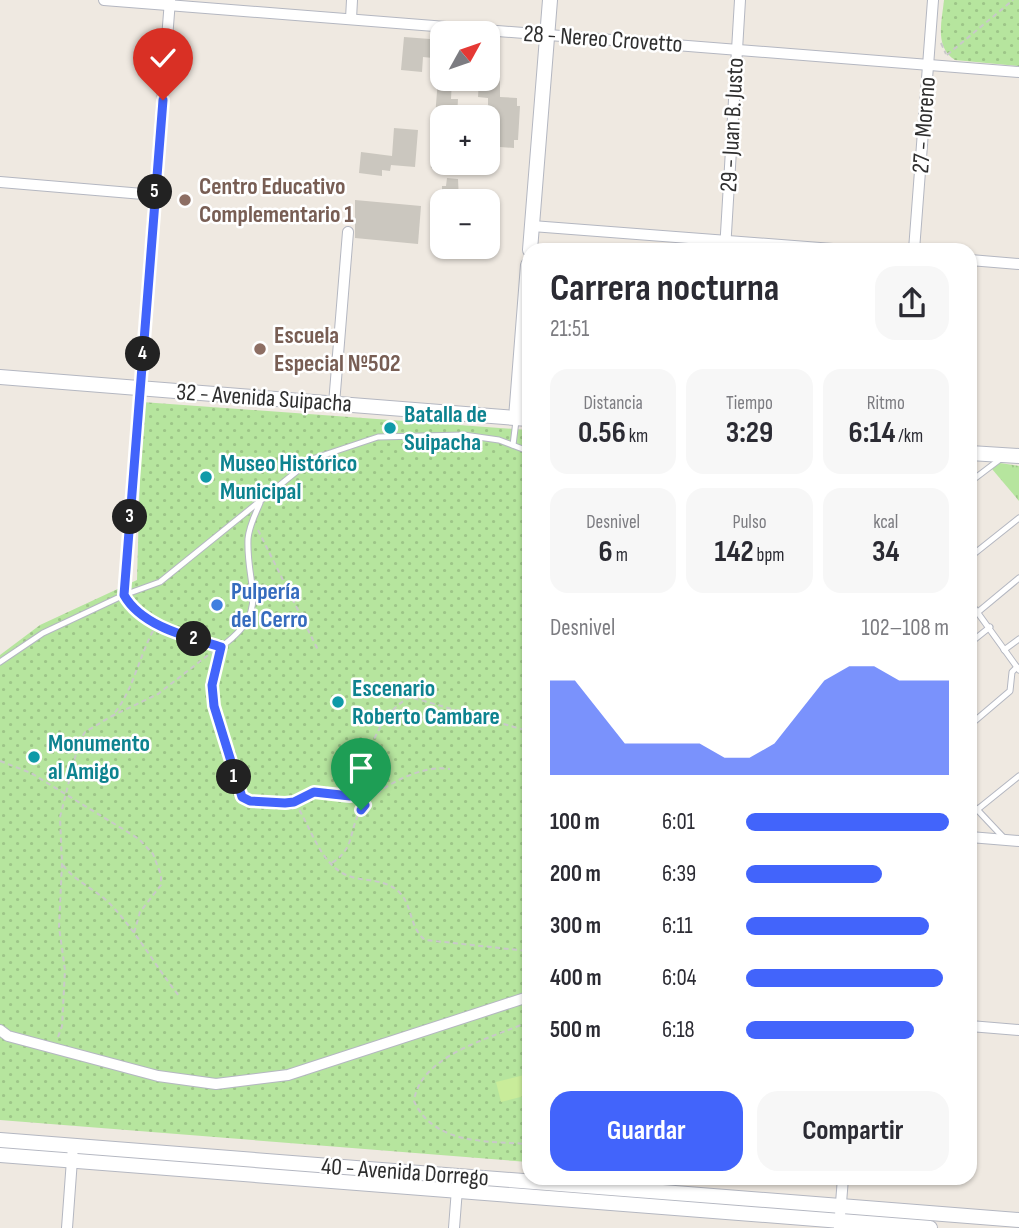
<!DOCTYPE html>
<html lang="es">
<meta charset="utf-8">
<style>
body{margin:0;font-family:"Sofia Sans Condensed",sans-serif;background:#f7f7f7;color:#2b2b33;height:100vh;display:flex;flex-direction:column;font-size:26px;white-space:nowrap}
*{box-sizing:border-box;margin:0}
p{font-size:23px;color:#7c7c81}
.icon{flex:none;width:38px;height:38px;fill:none;stroke:currentColor;stroke-width:2;stroke-linecap:round;stroke-linejoin:round}
.map{position:relative;flex:1;overflow:hidden}
.panel{position:absolute;left:522px;top:243px;width:455px;height:942px;display:flex;flex-direction:column;background:#fff;border-radius:21px;box-shadow:0 2px 5px #0004}
.panel>*{flex:none}
.needle{width:46px;rotate:50deg}
.fabs{position:absolute;left:430px;top:21px;display:grid;gap:14px}
.fabs a{display:grid;place-items:center;width:70px;height:70px;border-radius:14px;background:#fff;box-shadow:0 2px 5px #0004;font-size:35px}
.pin{position:absolute;display:grid;place-items:center;width:60px;height:60px;color:#fff;margin:-72px -30px;border-radius:50% 50% 50% 0;rotate:-45deg;box-shadow:0 0 7px #0007}
.pin .icon{rotate:45deg}
.km{position:absolute;width:35px;height:35px;margin:-18px;border-radius:50%;background:#222;color:#fff;font-size:19px;line-height:35px;text-align:center}
.round{display:grid;place-items:center;flex:none;width:74px;height:74px;border-radius:21px;background:#f7f7f7}
.head{display:flex;align-items:center;justify-content:space-between;height:119px;padding:0 28px}
h1{font-size:38px;font-weight:700;line-height:52px}
.metrics{display:grid;grid-template-columns:repeat(3,1fr);gap:10px;height:119px;padding:7px 28px}
.metrics div{display:grid;align-content:center;border-radius:18px;background:#f7f7f7;text-align:center}
.metrics b{font-size:30px;font-weight:700}
.metrics small{font-size:19px;font-weight:400}
.metrics p{font-size:19px}
.chart{height:196px;padding:14px 28px}
.chart p{display:flex;justify-content:space-between}
.chart svg{width:100%;height:126px;margin-top:7px;fill:#4264fb;opacity:.7}
.action{display:flex;gap:14px;margin-top:auto;padding:14px 28px}
.action a{flex:1;height:80px;border-radius:21px;background:#4264fb;color:#fff;font-size:28px;font-weight:700;line-height:80px;text-align:center}
.action a+a{background:#f7f7f7;color:#2b2b33}
ul{padding:0 28px;list-style:none;font-size:23px}
li{display:grid;grid-template-columns:112px 84px 1fr;align-items:center;height:52px}
li i{height:18px;border-radius:9px;background:#4264fb}
.map>svg:first-child{display:block}
.grass{fill:url(#grass-tufts)}
.park{fill:url(#park-dots)}
.pitch{fill:#c9ec9a}
.building{fill:#cbc7bf}
.lines{fill:none;stroke-linecap:round;stroke-linejoin:round}
.lane-casing{stroke:#b4b7c1;stroke-width:7}
.street-casing{stroke:#b4b7c1;stroke-width:12}
.secondary-casing{stroke:#b4b7c1;stroke-width:16}
.path{stroke:#c9c9c9;stroke-width:2;stroke-dasharray:5 3.5;stroke-linecap:butt}
.lane{stroke:#fff;stroke-width:5}
.street{stroke:#fff;stroke-width:10}
.secondary{stroke:#fff;stroke-width:14}
.route-casing{stroke:#fff;stroke-width:14}
.route{stroke:#4264fb;stroke-width:9}
.education-dot{fill:#8d6e63;stroke:#fff;stroke-width:2.5}
.culture-dot{fill:#0f9aa8;stroke:#fff;stroke-width:2.5}
.shop-dot{fill:#3f7fe0;stroke:#fff;stroke-width:2.5}
.labels{text-anchor:middle;dominant-baseline:central;stroke-width:5;stroke-linejoin:round;paint-order:stroke}
.street-label{font-size:24px;fill:#2e2e2e;stroke:#fff}
.education-label{font-size:24px;font-weight:bold;fill:#785e54;stroke:#fff;text-anchor:start}
.culture-label{font-size:24px;font-weight:bold;fill:#0d838f;stroke:#fff;text-anchor:start}
.shop-label{font-size:24px;font-weight:bold;fill:#366cbe;stroke:#fff;text-anchor:start}
</style>
<div class="map">
<svg width="1019" height="1228" viewBox="0 0 1019 1228">
<defs>
<pattern id="grass-tufts" width="24" height="20" patternUnits="userSpaceOnUse" patternTransform="scale(1.75)"><rect width="24" height="20" fill="#b6e59e"/><path d="M3 7l-1-3M5 7V3M7 7l1-3M15 17l-1-3M17 17v-4M19 17l1-3" fill="none" stroke="#9dc588"/></pattern>
<pattern id="park-dots" width="8" height="8" patternUnits="userSpaceOnUse" patternTransform="scale(1.75)"><rect width="8" height="8" fill="#b6e59e"/><path d="M2 2h.1M6 6h.1" fill="none" stroke="#9dc588" stroke-width="1.8" stroke-linecap="round"/></pattern>
</defs>
<rect width="100%" height="100%" fill="#efe9e1"/>
<polygon class="grass" points="1000,463 1019,466 1019,501 992,469"/>
<g class="park">
<path d="M944 0H1019V66L955 60C934 47 942 21 944 0Z"/>
<polygon points="142,402 528,430 528,1162 0,1120 0,655 40,625 137,580"/>
</g>
<polygon class="pitch" points="528,1074 528,1095 501,1102 496,1082"/>
<g class="building">
<polygon points="404,37 443,40 443,59 423,57 422,72 401,70"/>
<polygon points="488,43 500,44 500,97 517,98 517,106 520,106 518,140 514,140 514,148 500,147 498,132 488,131 488,98 478,97 479,79 488,79"/>
<polygon points="438,79 452,79 451,99 458,99 457,117 443,117 443,168 431,168"/>
<polygon points="394,128 418,130 415,167 391,165 390,171 382,170 382,176 359,173 361,152 392,156"/>
<polygon points="447,178 458,179 459,201 442,201 442,186 446,186"/>
<polygon points="355,200 421,206 418,244 355,238"/>
</g>
<g class="lines">
<defs>
<g id="lane">
<polyline points="513,445 516,421"/>
<polyline points="970,482 1003,457"/>
<polyline points="970,557 1019,518"/>
<path d="M124 595C142 626 189 637 221 647 272 610 246 589 248 539 249 526 255 515 260 503"/>
<polyline points="970,602 1019,670"/>
<polyline points="978,612 1019,578"/>
<polyline points="970,643 990,627"/>
<polyline points="1004,650 1019,639"/>
<polyline points="0,662 43,633 124,595 160,582 312,459 378,437 464,435 499,440 528,451"/>
<polyline points="970,725 1010,691 1012,672 1017,667"/>
<polyline points="970,802 1003,837"/>
<polyline points="978,809 1019,776"/>
</g>
<g id="street">
<polyline points="104,0 1019,72"/>
<polyline points="351,19 352,0"/>
<polyline points="0,182 155,195"/>
<polyline points="532,226 846,250"/>
<polyline points="725,250 740,0"/>
<polyline points="914,250 933,0"/>
<polyline points="970,260 1019,264"/>
<polyline points="334,404 348,232"/>
<polyline points="124,595 170,0"/>
<polyline points="970,837 1019,841"/>
<polyline points="970,1026 1019,1030"/>
<polyline points="0,1030 8,1036 158,1076 216,1084 288,1075 528,997"/>
<polyline points="67,1228 73,1146"/>
<polyline points="454,1228 458,1176"/>
<polyline points="839,1228 843,1178"/>
</g>
<g id="secondary">
<polyline points="530,250 550,0"/>
<polyline points="0,377 528,419"/>
<polyline points="516,418 528,265"/>
<polyline points="970,453 1019,456"/>
<polyline points="0,1140 1019,1220"/>
<polyline points="0,1155 930,1228"/>
</g>
</defs>
<use href="#lane" class="lane-casing"/>
<use href="#street" class="street-casing"/>
<use href="#secondary" class="secondary-casing"/>
<g class="path">
<polyline points="941,43 946,54"/>
<polyline points="947,55 1013,0"/>
<polyline points="258,530 318,650"/>
<path d="M153 631C138 659 133 692 112 716L158 694 212 652"/>
<path d="M220 654 213 685 214 706 242 797 249 801 285 803 294 802 314 792 350 796 355 792C367 759 376 715 410 697L528 731"/>
<polyline points="0,761 31,773 139,839 153,854 161,875 161,885 140,912 134,933"/>
<polyline points="356,793 365,805"/>
<path d="M295 803C310 825 319 861 344 874 362 883 385 877 400 893 413 907 409 927 425 940L528 951"/>
<path d="M332 863C356 847 348 832 360 812 375 787 422 764 450 769"/>
<path d="M63 865C76 883 98 890 113 907 138 934 156 967 179 996"/>
<path d="M528 1022C492 1038 420 1055 414 1101 434 1145 487 1141 528 1144"/>
<polyline points="58,1037 62,1026 65,970 59,927 62,864 60,817 79,742 85,732 112,716"/>
</g>
<use href="#lane" class="lane"/>
<use href="#street" class="street"/>
<use href="#secondary" class="secondary"/>
</g>
<g class="lines">
<defs>
<path id="route" d="M163 100 124 595C142 627 189 637 221 647L212 685 214 706 242 797 250 801 285 803 294 802 314 792 350 796 355 792 365 805 361 810"/>
</defs>
<use href="#route" class="route-casing"/>
<use href="#route" class="route"/>
</g>
<g class="education-dot">
<circle cx="185" cy="200" r="7"/>
<circle cx="260" cy="349" r="7"/>
</g>
<g class="culture-dot">
<circle cx="390" cy="428" r="7"/>
<circle cx="206" cy="477" r="7"/>
<circle cx="338" cy="702" r="7"/>
<circle cx="34" cy="757" r="7"/>
</g>
<circle class="shop-dot" cx="217" cy="605" r="7"/>
<g class="labels">
<g class="street-label">
<text transform="translate(603 39) rotate(4)">28 - Nereo Crovetto</text>
<text transform="translate(732 125) rotate(-87)">29 - Juan B. Justo</text>
<text transform="translate(924 125) rotate(-86)">27 - Moreno</text>
<text transform="translate(264 398) rotate(4)">32 - Avenida Suipacha</text>
<text transform="translate(405 1172) rotate(4)">40 - Avenida Dorrego</text>
</g>
<g class="education-label">
<text x="199" y="186">Centro Educativo<tspan x="199" dy="28">Complementario 1</tspan></text>
<text x="274" y="335">Escuela<tspan x="274" dy="28">Especial Nº502</tspan></text>
</g>
<g class="culture-label">
<text x="404" y="414">Batalla de<tspan x="404" dy="28">Suipacha</tspan></text>
<text x="220" y="463">Museo Histórico<tspan x="220" dy="28">Municipal</tspan></text>
<text x="352" y="688">Escenario<tspan x="352" dy="28">Roberto Cambare</tspan></text>
<text x="48" y="743">Monumento<tspan x="48" dy="28">al Amigo</tspan></text>
</g>
<g class="shop-label">
<text x="231" y="591">Pulpería<tspan x="231" dy="28">del Cerro</tspan></text>
</g>
</g>
</svg>
<div class="fabs">
<a><svg class="needle" viewBox="-14 -14 28 28"><path d="M0-13l5 13h-10z" fill="#e53935"/><path d="M0 13l5-13h-10z" fill="#7c7c81"/></svg></a>
<a>+</a>
<a>−</a>
</div>
<div class="pin" style="left:361px;top:810px;background:#1e9e55"><svg class="icon" aria-label="arrive" viewBox="0 0 24 24"><path d="M6 21V4h12l-3 4 3 4H6"/></svg></div>
<div class="pin" style="left:163px;top:100px;background:#d93025"><svg class="icon" aria-label="check" viewBox="0 0 24 24"><path d="M5 12l5 5 9-10"/></svg></div>
<b class="km" style="left:234px;top:777px">1</b>
<b class="km" style="left:194px;top:639px">2</b>
<b class="km" style="left:130px;top:517px">3</b>
<b class="km" style="left:143px;top:354px">4</b>
<b class="km" style="left:155px;top:192px">5</b>
<section class="panel">
<div class="head"><div><h1>Carrera nocturna</h1><p>21:51</p></div><a class="round"><svg class="icon" aria-label="share" viewBox="0 0 24 24"><path d="M12 15V3M7 8l5-5 5 5M5 13v7h14v-7"/></svg></a></div>
<div class="metrics">
<div><p>Distancia</p><b>0.56<small> km</small></b></div>
<div><p>Tiempo</p><b>3:29</b></div>
<div><p>Ritmo</p><b>6:14<small> /km</small></b></div>
</div>
<div class="metrics">
<div><p>Desnivel</p><b>6<small> m</small></b></div>
<div><p>Pulso</p><b>142<small> bpm</small></b></div>
<div><p>kcal</p><b>34</b></div>
</div>
<div class="chart"><p><span>Desnivel</span>102–108 m</p>
<svg viewBox="0 0 160 44" preserveAspectRatio="none"><path d="M0 44V11L10 11L20 22L30 33L40 33L50 33L60 33L70 38L80 38L90 33L100 22L110 11L120 6L130 6L140 11L150 11L160 11V44z"/></svg>
</div>
<ul>
<li><b>100 m</b>6:01<i style="width:100%"></i></li>
<li><b>200 m</b>6:39<i style="width:67%"></i></li>
<li><b>300 m</b>6:11<i style="width:90%"></i></li>
<li><b>400 m</b>6:04<i style="width:97%"></i></li>
<li><b>500 m</b>6:18<i style="width:83%"></i></li>
</ul>
<div class="action"><a>Guardar</a><a>Compartir</a></div>
</section>
</div>
